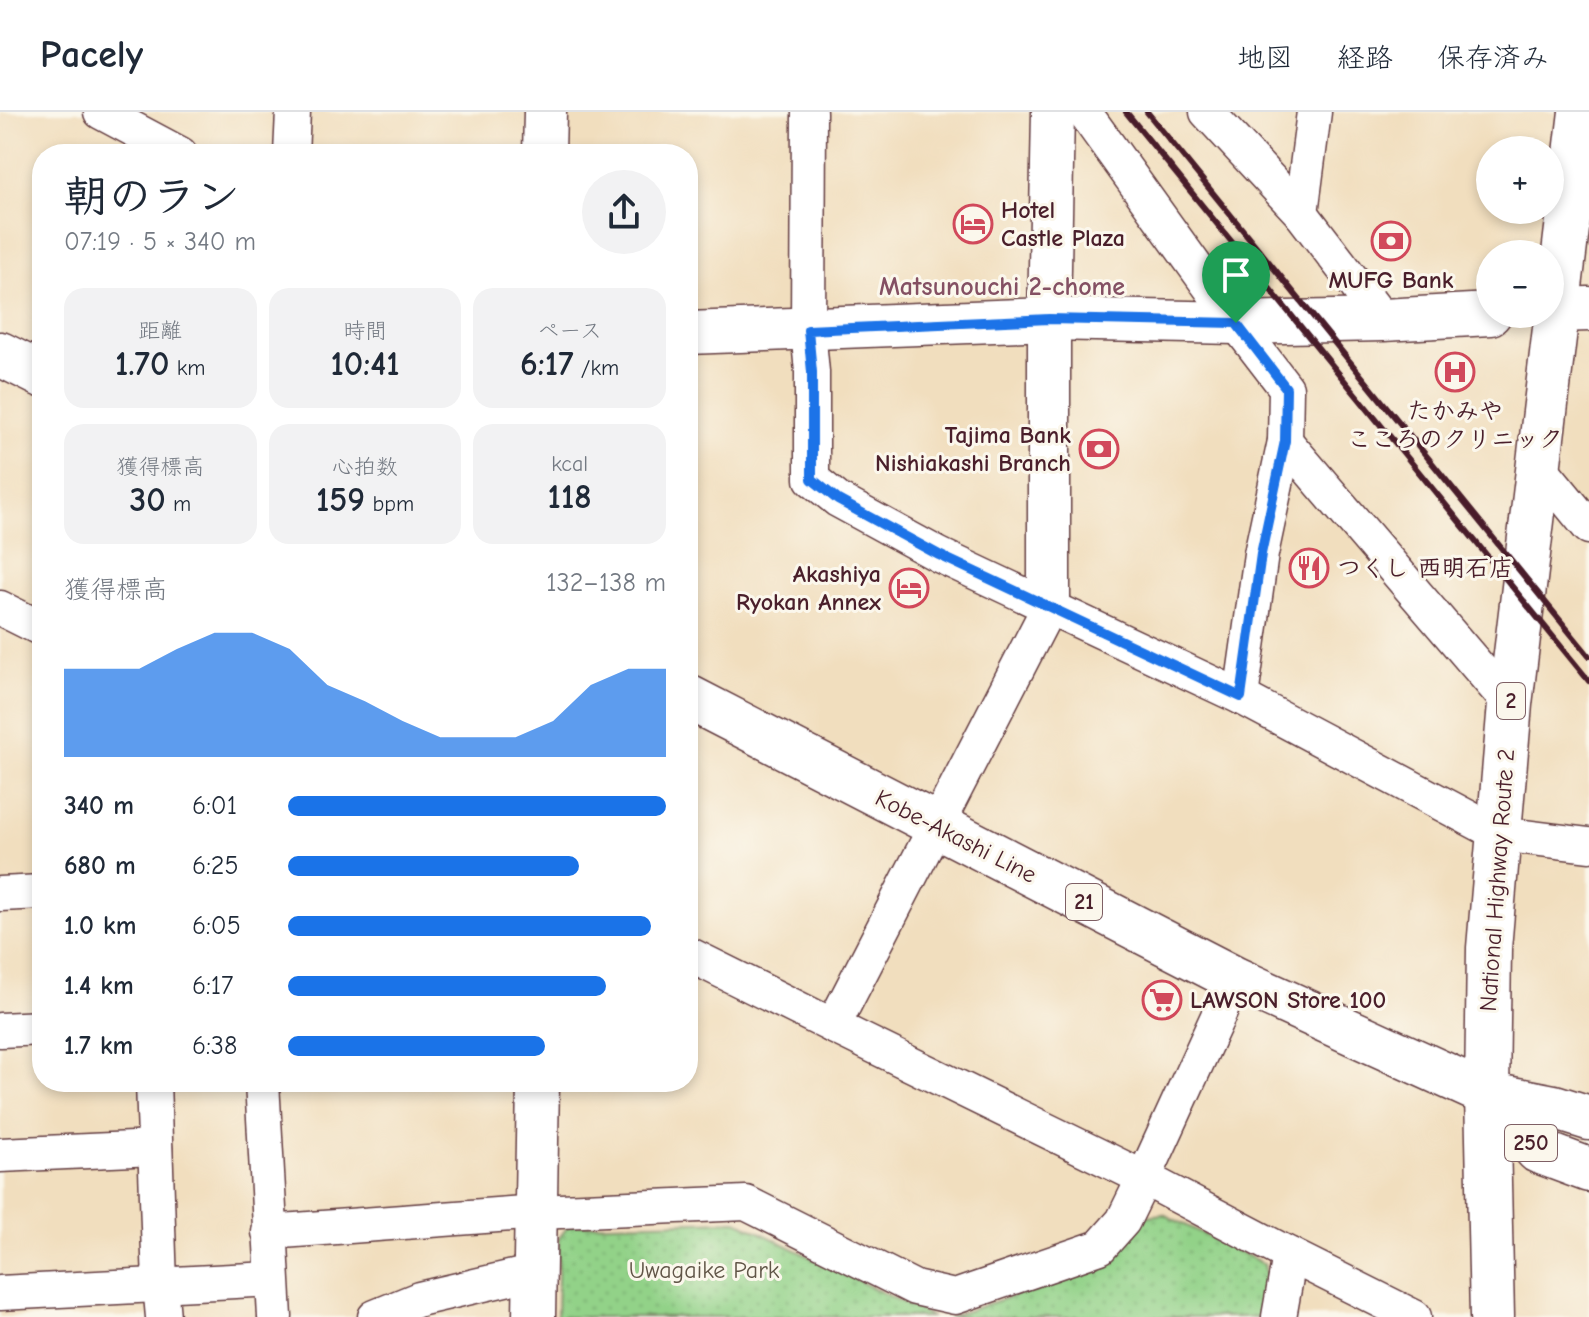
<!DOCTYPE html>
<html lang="ja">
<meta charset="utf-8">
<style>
body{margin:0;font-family:"Comic Neue","Klee One",sans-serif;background:#f2f2f3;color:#1f2937;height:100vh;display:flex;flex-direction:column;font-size:30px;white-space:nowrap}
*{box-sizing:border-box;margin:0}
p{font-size:26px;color:#747a83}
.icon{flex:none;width:44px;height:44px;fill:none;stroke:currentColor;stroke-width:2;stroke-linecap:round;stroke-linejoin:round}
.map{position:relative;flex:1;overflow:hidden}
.sheet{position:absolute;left:32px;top:32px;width:666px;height:948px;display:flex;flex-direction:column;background:#fff;border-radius:32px;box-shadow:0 4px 12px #0003}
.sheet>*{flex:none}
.buttons{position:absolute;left:1476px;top:24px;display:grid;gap:16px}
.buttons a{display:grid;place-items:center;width:88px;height:88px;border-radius:50%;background:#fff;box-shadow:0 4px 12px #0003;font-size:40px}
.pin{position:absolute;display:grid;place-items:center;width:68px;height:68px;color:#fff;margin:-82px -34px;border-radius:50% 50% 50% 0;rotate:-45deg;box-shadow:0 0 8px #0007}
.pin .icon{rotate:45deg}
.round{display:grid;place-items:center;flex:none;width:84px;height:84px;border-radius:42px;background:#f2f2f3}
.head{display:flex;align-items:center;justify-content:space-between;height:136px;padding:0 32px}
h1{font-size:44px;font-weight:700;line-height:60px}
.metrics{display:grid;grid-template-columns:repeat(3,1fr);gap:12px;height:136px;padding:8px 32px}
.metrics div{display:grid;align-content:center;border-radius:20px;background:#f2f2f3;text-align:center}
.metrics b{font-size:34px;font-weight:700}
.metrics small{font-size:22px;font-weight:400}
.metrics p{font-size:22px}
.chart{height:224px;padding:16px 32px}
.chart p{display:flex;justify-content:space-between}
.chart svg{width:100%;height:144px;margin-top:8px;fill:#1a73e8;opacity:.7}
ul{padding:0 32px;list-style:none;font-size:26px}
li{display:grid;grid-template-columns:128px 96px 1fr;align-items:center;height:60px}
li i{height:20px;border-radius:10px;background:#1a73e8}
header{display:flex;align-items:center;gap:48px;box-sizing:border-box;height:112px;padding:0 40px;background:#fff;border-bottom:2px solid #e0e1e3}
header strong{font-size:38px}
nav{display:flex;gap:44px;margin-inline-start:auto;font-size:28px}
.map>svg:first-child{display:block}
.park{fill:url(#park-dots);stroke:#6e785a;stroke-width:2}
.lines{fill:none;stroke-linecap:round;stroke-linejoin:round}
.minor-casing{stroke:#633c41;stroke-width:37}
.tertiary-casing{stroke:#633c41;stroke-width:45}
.secondary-casing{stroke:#633c41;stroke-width:47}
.primary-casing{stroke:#633c41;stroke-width:47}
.trunk-casing{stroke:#633c41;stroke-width:47}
.minor{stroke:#fff;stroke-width:34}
.tertiary{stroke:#fff;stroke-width:42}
.secondary{stroke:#fff;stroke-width:44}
.primary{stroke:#fff;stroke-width:44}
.trunk{stroke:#fff;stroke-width:44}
.rail{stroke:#4a1f2b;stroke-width:6}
.route-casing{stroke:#fff;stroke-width:16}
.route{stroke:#1a73e8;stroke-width:10}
.labels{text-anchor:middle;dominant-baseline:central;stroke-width:6;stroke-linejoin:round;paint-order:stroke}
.shield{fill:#fbf7ec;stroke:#7f6065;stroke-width:2}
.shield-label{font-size:22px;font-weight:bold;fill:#4a1f2b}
.poi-label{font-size:24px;font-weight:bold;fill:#4a1f2b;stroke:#fbf7ec;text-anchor:start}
.street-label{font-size:24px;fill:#4a1f2b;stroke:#fbf7ec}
.park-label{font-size:24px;fill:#605547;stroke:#fbf7ec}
.neighbourhood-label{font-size:26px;font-weight:bold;fill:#845063;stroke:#fbf7ec}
</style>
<header>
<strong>Pacely</strong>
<nav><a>地図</a><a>経路</a><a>保存済み</a></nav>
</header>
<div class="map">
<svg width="1589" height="1205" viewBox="0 0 1589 1205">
<defs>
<pattern id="park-dots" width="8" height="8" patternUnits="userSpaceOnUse" patternTransform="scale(2)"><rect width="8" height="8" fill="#92d288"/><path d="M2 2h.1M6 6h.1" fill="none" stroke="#7fb476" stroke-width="1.8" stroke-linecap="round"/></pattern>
</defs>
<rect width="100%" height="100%" fill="#fbf7ec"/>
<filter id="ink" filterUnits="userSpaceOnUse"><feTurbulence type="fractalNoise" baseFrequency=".0125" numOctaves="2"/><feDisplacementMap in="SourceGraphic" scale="16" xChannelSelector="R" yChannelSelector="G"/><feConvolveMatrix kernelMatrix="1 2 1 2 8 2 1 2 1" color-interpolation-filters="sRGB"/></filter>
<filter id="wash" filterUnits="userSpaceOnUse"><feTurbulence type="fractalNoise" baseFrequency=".006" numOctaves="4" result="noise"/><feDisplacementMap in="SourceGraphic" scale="32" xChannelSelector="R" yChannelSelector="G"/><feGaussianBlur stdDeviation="1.8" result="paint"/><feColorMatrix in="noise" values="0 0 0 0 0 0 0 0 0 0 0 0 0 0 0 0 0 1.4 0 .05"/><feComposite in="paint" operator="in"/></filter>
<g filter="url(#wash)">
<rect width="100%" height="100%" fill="#f1debe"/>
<g class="park">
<polygon points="1163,1102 1264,1152 1268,1173 1263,1205 949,1205 1106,1153 1141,1105"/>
<polygon points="737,1109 932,1205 557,1205 559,1126 569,1113"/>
</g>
</g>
<g filter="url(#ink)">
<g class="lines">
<defs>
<g id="minor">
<polyline points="101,0 180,42"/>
<polyline points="809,0 808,218 812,260 812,367 838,388 939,443 1241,585 1499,722 1589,733"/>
<polyline points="1084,0 1236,211 1286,276 1285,329 1261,442 1241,585"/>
<polyline points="1207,0 1301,101 1383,208"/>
<polyline points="291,42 293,0"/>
<polyline points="1301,101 1314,0"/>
<polyline points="1285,329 1510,592"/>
<polyline points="1538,353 1589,415"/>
<polyline points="1049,495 833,914 1144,1066 1290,1143 1414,1205"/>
<polyline points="0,496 42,517"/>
<polyline points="0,782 42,780"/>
<polyline points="688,842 833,914"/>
<polyline points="0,918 42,916"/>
<polyline points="153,970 160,1172 163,1205"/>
<polyline points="262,970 275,1205"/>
<polyline points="0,1043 155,1036"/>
<polyline points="269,1120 537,1100 746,1091 915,1176 955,1185 1100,1135 1123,1109 1144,1066 1235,867"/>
<polyline points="0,1181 272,1167"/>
<polyline points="375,1205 419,1187 535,1160"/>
<polyline points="1279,1205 1290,1143"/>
</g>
<g id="tertiary">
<polyline points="544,42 545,0"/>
<polyline points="688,221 1049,207 1236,211 1383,208 1490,202"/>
<polyline points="1049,495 1049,207 1053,0"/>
<polyline points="534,1205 538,970"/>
</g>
<polyline id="secondary" points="1556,198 1589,197"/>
<g id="primary">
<polyline points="0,242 42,263"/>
<polyline points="688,585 1235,867 1487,982"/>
</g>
<g id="trunk">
<polyline points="1487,982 1538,1039 1589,1058"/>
<polyline points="1487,982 1554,995 1589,1006"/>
<polyline points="1492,1205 1487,982 1489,836 1510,592 1581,0"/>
</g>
</defs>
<use href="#minor" class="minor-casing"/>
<use href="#tertiary" class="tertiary-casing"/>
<use href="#secondary" class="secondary-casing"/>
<use href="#primary" class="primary-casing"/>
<use href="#trunk" class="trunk-casing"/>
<use href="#minor" class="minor"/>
<use href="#tertiary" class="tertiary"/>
<use href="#secondary" class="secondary"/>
<use href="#primary" class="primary"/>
<use href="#trunk" class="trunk"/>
<g class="rail">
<polyline points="1126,0 1589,569"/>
<polyline points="1147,0 1589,544"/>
</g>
</g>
</g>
<g class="lines" filter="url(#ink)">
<defs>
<polygon id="route" points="1049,207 1236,211 1286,276 1285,329 1261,442 1241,585 939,443 838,388 812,367 812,260 808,218"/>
</defs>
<use href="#route" class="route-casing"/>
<use href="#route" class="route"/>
</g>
<defs>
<symbol id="hotel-ring" viewBox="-11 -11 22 22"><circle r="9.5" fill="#fbf7ec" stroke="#d1495b" stroke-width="1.5"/><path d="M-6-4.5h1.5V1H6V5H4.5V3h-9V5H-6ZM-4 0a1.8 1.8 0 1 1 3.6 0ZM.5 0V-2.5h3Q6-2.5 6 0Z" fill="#d1495b"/></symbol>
<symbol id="bank-ring" viewBox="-11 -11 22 22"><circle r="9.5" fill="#fbf7ec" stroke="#d1495b" stroke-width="1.5"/><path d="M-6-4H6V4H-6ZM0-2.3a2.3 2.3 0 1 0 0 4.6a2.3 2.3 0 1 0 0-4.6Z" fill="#d1495b"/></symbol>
<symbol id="hospital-ring" viewBox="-11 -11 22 22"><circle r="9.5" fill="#fbf7ec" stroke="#d1495b" stroke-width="1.5"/><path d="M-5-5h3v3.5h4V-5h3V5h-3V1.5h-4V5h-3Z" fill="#d1495b"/></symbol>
<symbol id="restaurant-ring" viewBox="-11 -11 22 22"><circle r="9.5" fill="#fbf7ec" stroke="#d1495b" stroke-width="1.5"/><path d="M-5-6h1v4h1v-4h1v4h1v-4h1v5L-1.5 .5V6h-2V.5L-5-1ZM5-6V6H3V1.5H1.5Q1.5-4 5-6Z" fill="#d1495b"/></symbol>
<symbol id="supermarket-ring" viewBox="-11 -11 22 22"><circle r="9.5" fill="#fbf7ec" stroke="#d1495b" stroke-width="1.5"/><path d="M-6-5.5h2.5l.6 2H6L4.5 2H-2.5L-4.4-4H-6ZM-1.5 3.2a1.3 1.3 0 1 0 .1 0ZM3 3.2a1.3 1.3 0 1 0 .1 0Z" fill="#d1495b"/></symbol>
</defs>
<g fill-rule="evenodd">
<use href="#hotel-ring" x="951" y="90" width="44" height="44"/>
<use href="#bank-ring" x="1369" y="107" width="44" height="44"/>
<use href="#hospital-ring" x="1433" y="238" width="44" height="44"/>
<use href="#bank-ring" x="1077" y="315" width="44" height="44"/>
<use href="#restaurant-ring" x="1287" y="434" width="44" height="44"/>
<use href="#hotel-ring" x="887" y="454" width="44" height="44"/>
<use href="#supermarket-ring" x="1140" y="866" width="44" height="44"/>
</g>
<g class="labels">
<g class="shield">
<rect x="1497" y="571" width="28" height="36" rx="6"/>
<rect x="1066" y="772" width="36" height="36" rx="6"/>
<rect x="1505" y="1013" width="52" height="36" rx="6"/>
</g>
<g class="shield-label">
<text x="1511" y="589">2</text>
<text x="1084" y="790">21</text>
<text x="1531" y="1031">250</text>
</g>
<g class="poi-label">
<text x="1001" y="98">Hotel<tspan x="1001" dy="28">Castle Plaza</tspan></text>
<text x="1391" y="168" text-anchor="middle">MUFG Bank</text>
<text x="1455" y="299" text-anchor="middle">たかみや<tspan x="1455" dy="28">こころのクリニック</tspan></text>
<text x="1071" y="323" text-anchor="end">Tajima Bank<tspan x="1071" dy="28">Nishiakashi Branch</tspan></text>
<text x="1337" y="456">つくし 西明石店</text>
<text x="881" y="462" text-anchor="end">Akashiya<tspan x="881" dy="28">Ryokan Annex</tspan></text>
<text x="1190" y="888">LAWSON Store 100</text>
</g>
<g class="street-label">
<text transform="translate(956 724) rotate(27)">Kobe-Akashi Line</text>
<text transform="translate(1497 768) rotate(-86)">National Highway Route 2</text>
</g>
<g class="park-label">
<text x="704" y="1158">Uwagaike Park</text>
</g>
<g class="neighbourhood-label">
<text x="1002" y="175">Matsunouchi 2-chome</text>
</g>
</g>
</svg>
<div class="buttons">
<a>+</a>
<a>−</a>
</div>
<div class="pin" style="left:1236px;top:211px;background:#1e9e55"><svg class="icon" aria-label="arrive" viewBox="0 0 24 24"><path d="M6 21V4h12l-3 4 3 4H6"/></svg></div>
<section class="sheet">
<div class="head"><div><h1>朝のラン</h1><p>07:19 · 5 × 340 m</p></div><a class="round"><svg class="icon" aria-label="share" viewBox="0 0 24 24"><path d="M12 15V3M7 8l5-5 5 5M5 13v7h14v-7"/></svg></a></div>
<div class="metrics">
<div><p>距離</p><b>1.70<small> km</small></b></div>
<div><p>時間</p><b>10:41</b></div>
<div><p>ペース</p><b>6:17<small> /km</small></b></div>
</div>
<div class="metrics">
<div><p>獲得標高</p><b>30<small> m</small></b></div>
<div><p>心拍数</p><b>159<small> bpm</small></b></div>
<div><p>kcal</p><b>118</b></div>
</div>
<div class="chart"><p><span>獲得標高</span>132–138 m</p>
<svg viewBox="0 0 160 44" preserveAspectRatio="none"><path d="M0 44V17L10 17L20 17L30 11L40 6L50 6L60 11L70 22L80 27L90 33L100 38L110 38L120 38L130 33L140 22L150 17L160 17V44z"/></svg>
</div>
<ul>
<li><b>340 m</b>6:01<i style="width:100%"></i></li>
<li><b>680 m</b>6:25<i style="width:77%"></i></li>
<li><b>1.0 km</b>6:05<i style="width:96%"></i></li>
<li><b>1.4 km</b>6:17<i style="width:84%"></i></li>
<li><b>1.7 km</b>6:38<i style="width:68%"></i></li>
</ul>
</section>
</div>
